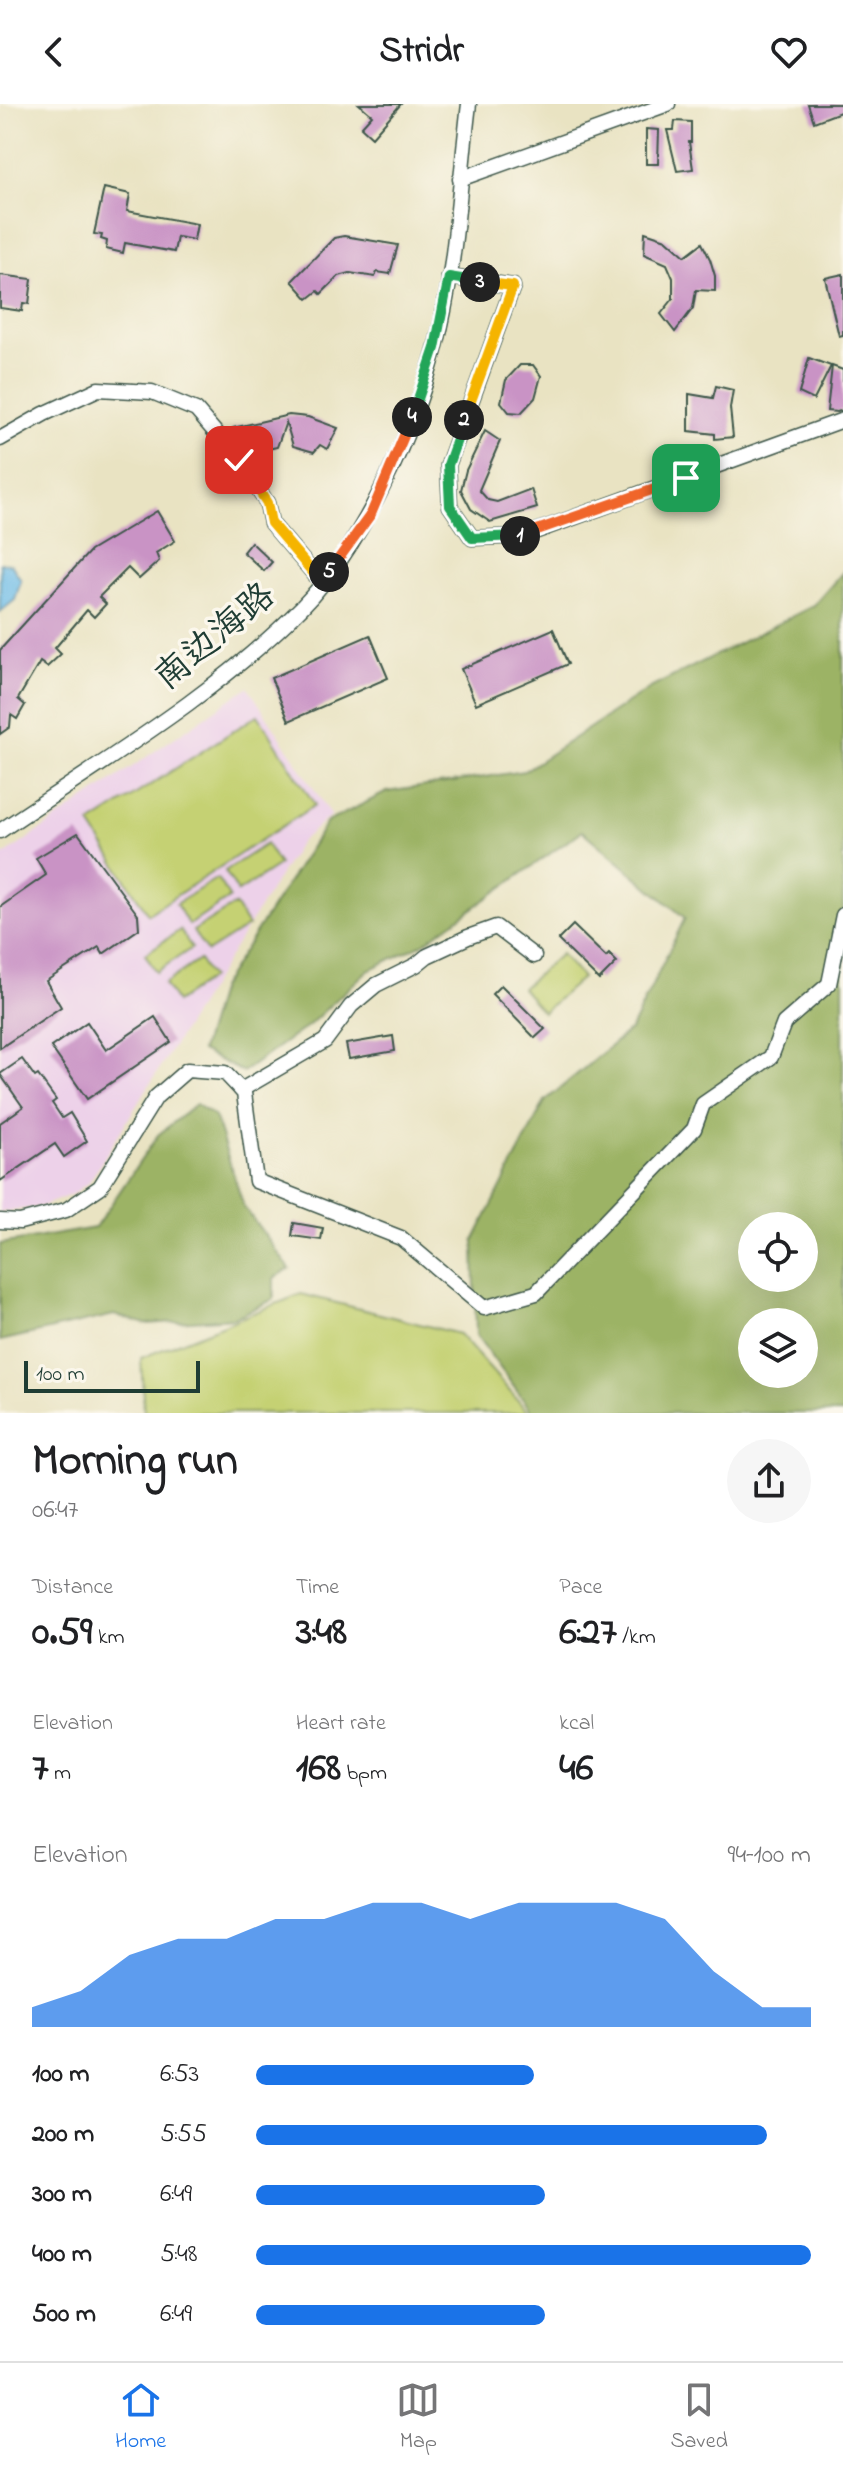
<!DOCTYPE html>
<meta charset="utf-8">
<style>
body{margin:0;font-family:"Indie Flower","LXGW WenKai TC",sans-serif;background:#f6f6f6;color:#202124;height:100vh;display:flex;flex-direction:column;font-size:30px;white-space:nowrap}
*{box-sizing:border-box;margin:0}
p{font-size:26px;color:#757577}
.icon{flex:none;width:44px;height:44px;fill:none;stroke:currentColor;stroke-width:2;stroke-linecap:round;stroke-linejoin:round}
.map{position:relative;height:1309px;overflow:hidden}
.sheet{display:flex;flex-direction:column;background:#fff;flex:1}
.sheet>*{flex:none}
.tools{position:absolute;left:738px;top:1108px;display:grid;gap:16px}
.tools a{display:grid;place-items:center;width:80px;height:80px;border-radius:50%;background:#fff;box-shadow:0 8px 32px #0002;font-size:40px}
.scale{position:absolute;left:24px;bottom:20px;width:176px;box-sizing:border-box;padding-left:8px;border:4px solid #1f3d34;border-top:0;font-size:22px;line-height:28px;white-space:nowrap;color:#1f3d34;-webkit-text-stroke:6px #fbf7ec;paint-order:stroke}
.pin{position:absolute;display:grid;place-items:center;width:68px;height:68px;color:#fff;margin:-34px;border-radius:16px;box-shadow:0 4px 12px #0006}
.km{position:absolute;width:40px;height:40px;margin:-20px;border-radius:50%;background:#222;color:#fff;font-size:22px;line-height:40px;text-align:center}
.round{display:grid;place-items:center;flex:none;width:84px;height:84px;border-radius:42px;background:#f6f6f6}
.summary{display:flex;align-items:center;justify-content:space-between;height:136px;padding:0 32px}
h1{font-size:44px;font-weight:700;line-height:60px}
.figures{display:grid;grid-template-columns:repeat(3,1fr);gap:12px;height:136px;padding:8px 32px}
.figures div{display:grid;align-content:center}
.figures b{font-size:40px;font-weight:700}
.figures small{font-size:22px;font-weight:400}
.figures p{font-size:22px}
.chart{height:224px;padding:16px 32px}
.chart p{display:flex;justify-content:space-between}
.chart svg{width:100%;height:144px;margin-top:8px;fill:#1a73e8;opacity:.7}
ul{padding:0 32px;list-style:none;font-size:26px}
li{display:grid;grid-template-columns:128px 96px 1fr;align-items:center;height:60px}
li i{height:20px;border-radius:10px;background:#1a73e8}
header{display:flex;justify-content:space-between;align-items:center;height:104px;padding:0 32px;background:#fff;font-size:36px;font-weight:700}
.tabs{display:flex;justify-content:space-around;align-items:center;height:112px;border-top:2px solid #e0e0e0;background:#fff;font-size:22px;color:#757577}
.tabs a{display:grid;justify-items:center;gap:4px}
.tabs .selected{color:#1a73e8}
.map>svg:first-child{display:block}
.built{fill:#edd1e9}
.green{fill:#c5d173;stroke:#728754;stroke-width:2}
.forest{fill:#9cb365;stroke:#5e784c;stroke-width:2;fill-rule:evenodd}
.water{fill:#6dbce7;stroke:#467c8e;stroke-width:2}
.building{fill:#c993c5}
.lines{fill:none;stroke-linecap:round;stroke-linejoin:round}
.minor-casing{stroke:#3d5649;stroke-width:17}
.minor{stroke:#fff;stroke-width:14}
.split-1-casing{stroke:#fff;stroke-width:16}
.split-2-casing{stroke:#fff;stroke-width:16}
.split-3-casing{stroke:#fff;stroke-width:16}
.split-4-casing{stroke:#fff;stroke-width:16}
.split-5-casing{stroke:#fff;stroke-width:16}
.split-6-casing{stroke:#fff;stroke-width:16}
.split-1{stroke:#f0652b;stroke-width:10}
.split-2{stroke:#22a559;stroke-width:10}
.split-3{stroke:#f5b400;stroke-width:10}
.split-4{stroke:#22a559;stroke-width:10}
.split-5{stroke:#f0652b;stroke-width:10}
.split-6{stroke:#f5b400;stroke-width:10}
.labels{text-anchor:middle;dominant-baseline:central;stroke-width:7;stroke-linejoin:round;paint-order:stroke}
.street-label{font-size:36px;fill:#1f3d34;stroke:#fbf7ec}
</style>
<header><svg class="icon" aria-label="back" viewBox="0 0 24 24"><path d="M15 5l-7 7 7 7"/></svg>Stridr<svg class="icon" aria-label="heart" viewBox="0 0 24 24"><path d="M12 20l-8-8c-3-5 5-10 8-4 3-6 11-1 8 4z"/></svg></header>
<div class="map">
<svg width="843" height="1309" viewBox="0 0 843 1309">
<rect width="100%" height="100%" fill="#fbf7ec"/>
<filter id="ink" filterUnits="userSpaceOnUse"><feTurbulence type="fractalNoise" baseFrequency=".0125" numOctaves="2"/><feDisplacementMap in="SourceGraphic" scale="16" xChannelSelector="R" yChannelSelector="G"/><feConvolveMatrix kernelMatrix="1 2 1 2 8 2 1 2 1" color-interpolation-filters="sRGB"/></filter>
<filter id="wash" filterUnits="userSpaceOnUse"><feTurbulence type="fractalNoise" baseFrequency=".006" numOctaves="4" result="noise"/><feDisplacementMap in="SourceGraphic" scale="32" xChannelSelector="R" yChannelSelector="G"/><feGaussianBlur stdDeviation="1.8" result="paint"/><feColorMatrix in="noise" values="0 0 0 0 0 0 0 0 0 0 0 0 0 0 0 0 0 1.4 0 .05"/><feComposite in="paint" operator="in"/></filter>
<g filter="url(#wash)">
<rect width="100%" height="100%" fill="#e9e3c2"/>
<polygon class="built" points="248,583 331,711 301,737 89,1078 73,1090 40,1103 0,1108 0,754"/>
<g class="green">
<polygon points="258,611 315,701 148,810 90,720"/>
<polygon points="266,740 279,761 238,788 225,767"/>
<polygon points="217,774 230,794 189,821 176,800"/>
<polygon points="235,801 248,822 207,848 193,827"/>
<polygon points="180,826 192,844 156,868 145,850"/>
<polygon points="561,850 582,874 543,908 522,884"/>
<polygon points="199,856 211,874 176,898 164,880"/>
<polygon points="301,1190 459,1230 529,1309 144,1309 141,1254"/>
</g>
<g class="forest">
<path d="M843 468V1309H533L476 1231 474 1137 545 997 631 925 685 814 582 727 421 841 368 866 309 921 243 968 201 947 220 884 327 718 387 688 524 667 650 584 813 502ZM752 1122H804V1174H752ZM752 1218H804V1270H752Z"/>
<polygon points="196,1000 215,1013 244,1103 290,1165 274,1174 274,1195 234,1214 146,1220 114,1211 0,1237 0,1140 95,1124 158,1031"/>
</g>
<polygon class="water" points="0,459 11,460 21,476 15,496 0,508"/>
<g id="blocks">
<g class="building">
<polygon points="359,0 401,0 372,33 361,23 372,11"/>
<polygon points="808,0 843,0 843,7 814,18"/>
<polygon points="675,17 691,18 691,38 689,38 693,65 677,67 667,26 674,26"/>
<polygon points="646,25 659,26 658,60 646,60"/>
<polygon points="104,84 130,90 127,107 197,120 194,136 177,133 174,148 125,139 123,149 106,145 107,137 101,135 102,131 94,130"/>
<polygon points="645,128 666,135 685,152 702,139 710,155 715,172 715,187 696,186 693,204 675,228 661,210 673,195 673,174 667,160 644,150"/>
<polygon points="344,132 398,141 390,170 377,168 375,173 350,169 339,172 321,190 318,187 308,195 292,177 334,134"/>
<polygon points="843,170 843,231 839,232 825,174"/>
<polygon points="0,171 32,175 29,200 23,199 22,207 0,204"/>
<polygon points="809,254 831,262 814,296 799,289"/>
<polygon points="520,261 533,261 541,272 535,294 521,309 509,308 501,298 506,276"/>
<polygon points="832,262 843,266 843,306 837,308 827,307"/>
<polygon points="716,282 733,286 730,304 733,333 715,335 715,330 689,327 689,290 713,294"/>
<polygon points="289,311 308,313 338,324 327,345 320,341 314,348 293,342 286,318 277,343 255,348 252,344 245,347 233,324"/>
<polygon points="485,327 500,337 479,386 488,396 497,398 531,385 537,404 490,418 471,405 461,386 466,366"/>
<polygon points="157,407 175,437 156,449 159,457 139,475 128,464 99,493 106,500 94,513 87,506 55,544 61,550 47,563 40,558 18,595 25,601 17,615 11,611 10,623 0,630 0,546 90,447"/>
<polygon points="251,438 272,458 264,467 243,448"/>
<polygon points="553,525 568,560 476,600 461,565"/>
<polygon points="370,531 388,574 289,617 271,574"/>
<polygon points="78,729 138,811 139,825 103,850 99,843 46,877 61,903 0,944 0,803 46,771 36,754"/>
<polygon points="573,821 606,853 609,850 617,858 599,876 558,836"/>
<polygon points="501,881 545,925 535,934 492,890"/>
<polygon points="155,913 171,938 87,995 51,943 87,918 106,946"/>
<polygon points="393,932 395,947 349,955 346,940"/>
<polygon points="22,955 35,973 38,971 56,996 52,999 62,1014 70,1009 87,1037 64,1053 55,1040 0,1077 0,1019 23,1003 0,970"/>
<polygon points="294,1119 323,1124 321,1136 292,1132"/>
</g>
</g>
</g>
<g filter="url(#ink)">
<use href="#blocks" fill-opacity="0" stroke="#3d5649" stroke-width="2"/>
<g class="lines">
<defs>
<g id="minor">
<polyline points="460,75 668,0"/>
<polyline points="449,173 513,182 448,361 450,402 472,434 523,432 843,316"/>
<polyline points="0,335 44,310 98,285 152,288 196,306 239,356 267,399 271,419 321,478"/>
<path d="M0 727C103 657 214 592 302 503 363 440 412 331 435 246 456 167 459 81 469 0"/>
<polyline points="241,986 325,937 351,902 376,881 416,861 427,852 468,833 496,823 534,852"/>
<polyline points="0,1117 20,1118 66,1106 100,1083 156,993 187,966 225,969 244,989 256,1077 401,1134 484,1204 536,1189 694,1025 703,1000 771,953 784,919 829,880 843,811"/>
</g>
</defs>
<use href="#minor" class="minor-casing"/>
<use href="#minor" class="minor"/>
</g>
</g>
<g class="lines" filter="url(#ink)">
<defs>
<polyline id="split-1" points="520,432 686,374"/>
<polyline id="split-2" points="464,316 448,361 450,402 472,434 520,432"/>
<polyline id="split-3" points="464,316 513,182 480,178"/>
<polyline id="split-4" points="412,313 435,244 449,173 480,178"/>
<polyline id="split-5" points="329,468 371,410 412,313"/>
<polyline id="split-6" points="239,356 267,399 271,419 321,478 329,468"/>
</defs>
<use href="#split-1" class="split-1-casing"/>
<use href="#split-2" class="split-2-casing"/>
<use href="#split-3" class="split-3-casing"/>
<use href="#split-4" class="split-4-casing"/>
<use href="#split-5" class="split-5-casing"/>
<use href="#split-6" class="split-6-casing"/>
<use href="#split-1" class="split-1"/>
<use href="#split-2" class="split-2"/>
<use href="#split-3" class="split-3"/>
<use href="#split-4" class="split-4"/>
<use href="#split-5" class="split-5"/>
<use href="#split-6" class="split-6"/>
</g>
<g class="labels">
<g class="street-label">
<text transform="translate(216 534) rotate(-40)">南边海路</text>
</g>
</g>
</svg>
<div class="tools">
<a><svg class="icon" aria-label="locate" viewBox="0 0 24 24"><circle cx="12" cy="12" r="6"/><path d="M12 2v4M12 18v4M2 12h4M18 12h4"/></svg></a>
<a><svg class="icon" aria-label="layers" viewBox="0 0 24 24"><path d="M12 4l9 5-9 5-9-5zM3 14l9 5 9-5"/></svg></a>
</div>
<div class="scale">100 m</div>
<div class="pin" style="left:686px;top:374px;background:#1e9e55"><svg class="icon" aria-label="arrive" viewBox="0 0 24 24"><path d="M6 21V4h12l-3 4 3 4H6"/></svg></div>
<div class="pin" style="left:239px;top:356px;background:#d93025"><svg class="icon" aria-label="check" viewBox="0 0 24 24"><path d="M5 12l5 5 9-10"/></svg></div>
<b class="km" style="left:520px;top:432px">1</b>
<b class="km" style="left:464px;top:316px">2</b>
<b class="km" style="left:480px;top:178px">3</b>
<b class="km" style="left:412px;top:313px">4</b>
<b class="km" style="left:329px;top:468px">5</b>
</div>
<section class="sheet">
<div class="summary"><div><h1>Morning run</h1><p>06:47</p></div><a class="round"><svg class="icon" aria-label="share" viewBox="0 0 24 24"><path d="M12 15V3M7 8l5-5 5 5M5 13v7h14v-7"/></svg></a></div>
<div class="figures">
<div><p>Distance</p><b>0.59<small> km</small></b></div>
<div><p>Time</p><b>3:48</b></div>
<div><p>Pace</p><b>6:27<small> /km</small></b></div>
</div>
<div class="figures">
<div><p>Elevation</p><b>7<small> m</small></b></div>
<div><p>Heart rate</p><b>168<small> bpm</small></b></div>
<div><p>kcal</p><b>46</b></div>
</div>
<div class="chart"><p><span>Elevation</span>94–100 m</p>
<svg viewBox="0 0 160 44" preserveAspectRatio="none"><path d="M0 44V38L10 33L20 22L30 17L40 17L50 11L60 11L70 6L80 6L90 11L100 6L110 6L120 6L130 11L140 27L150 38L160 38V44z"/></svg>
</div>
<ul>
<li><b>100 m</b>6:53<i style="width:50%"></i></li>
<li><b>200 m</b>5:55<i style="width:92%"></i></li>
<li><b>300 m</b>6:49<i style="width:52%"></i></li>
<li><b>400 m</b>5:48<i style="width:100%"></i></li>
<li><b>500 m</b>6:49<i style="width:52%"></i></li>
</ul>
</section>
<nav class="tabs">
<a class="selected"><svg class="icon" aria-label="home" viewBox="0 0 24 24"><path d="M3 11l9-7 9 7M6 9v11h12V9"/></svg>Home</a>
<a><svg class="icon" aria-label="map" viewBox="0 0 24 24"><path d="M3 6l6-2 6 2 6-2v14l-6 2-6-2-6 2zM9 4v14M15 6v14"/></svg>Map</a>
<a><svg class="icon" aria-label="saved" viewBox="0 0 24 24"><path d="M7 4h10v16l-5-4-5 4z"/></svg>Saved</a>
</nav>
